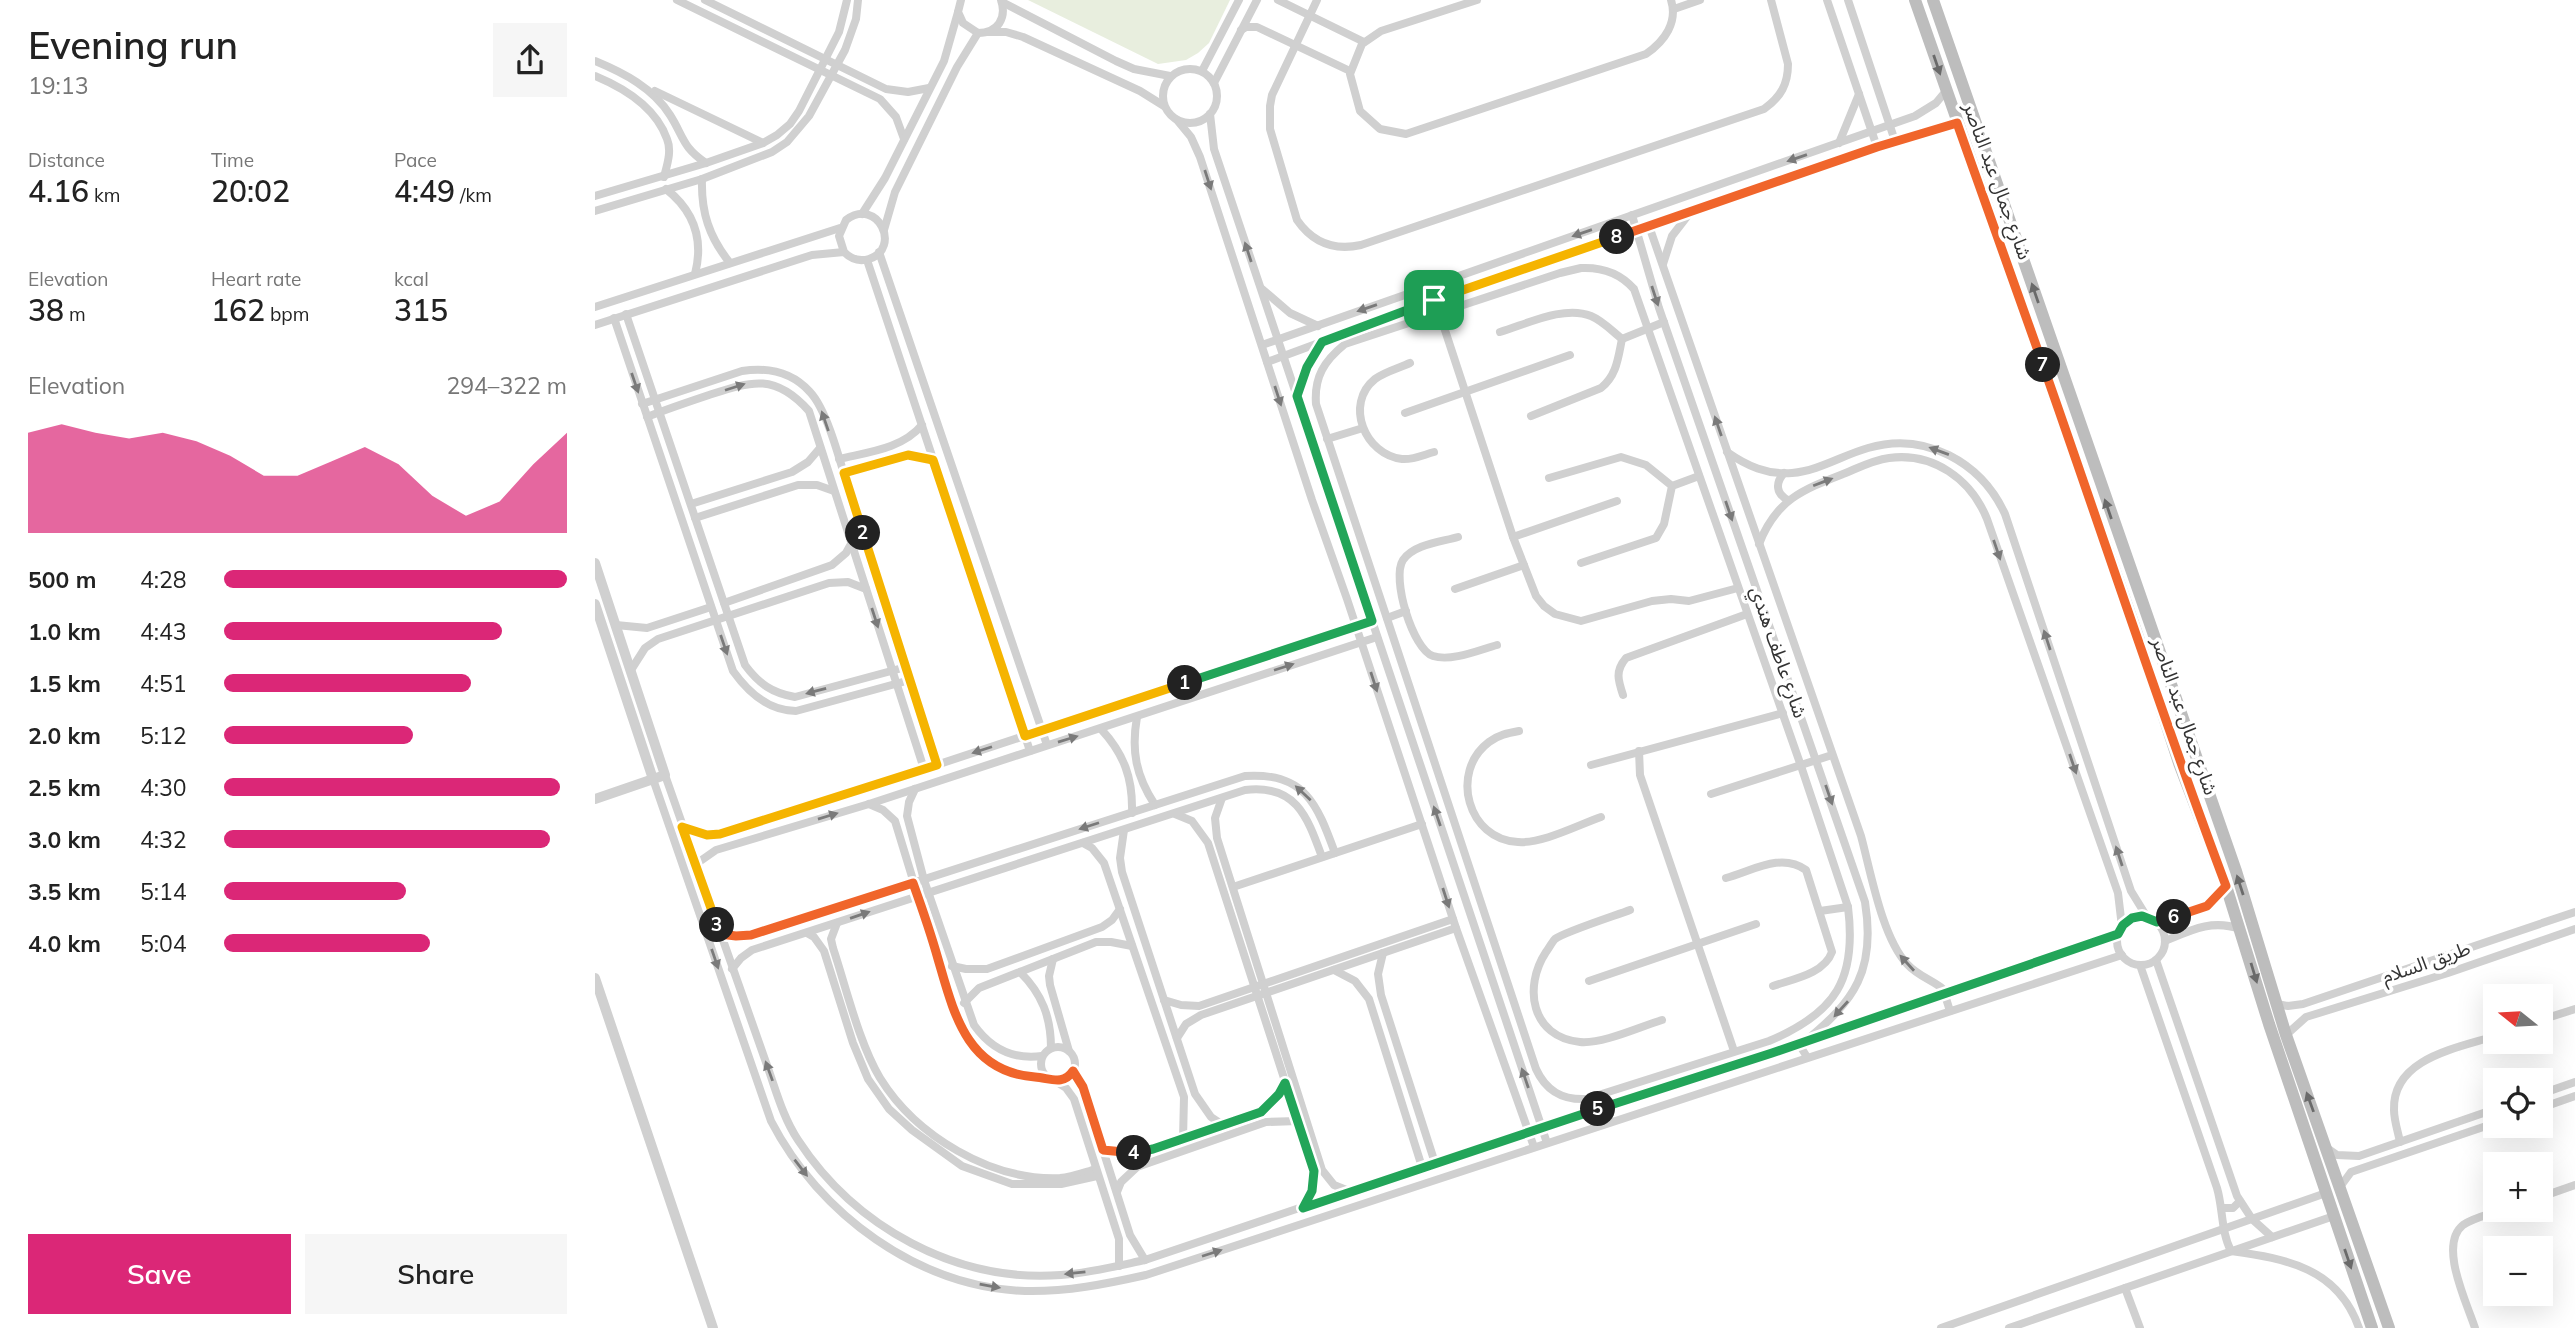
<!DOCTYPE html>
<meta charset="utf-8">
<style>
body{margin:0;font-family:Mulish,"Noto Sans Arabic",sans-serif;background:#f6f6f6;color:#222;height:100vh;display:flex;flex-direction:column;font-size:26px;white-space:nowrap}
*{box-sizing:border-box;margin:0}
p{font-size:23px;color:#767676}
.icon{flex:none;width:38px;height:38px;fill:none;stroke:currentColor;stroke-width:2;stroke-linecap:round;stroke-linejoin:round}
.map{position:relative;flex:1;overflow:hidden}
.sheet{display:flex;flex-direction:column;background:#fff;width:595px}
.sheet>*{flex:none}
.needle{width:46px;rotate:288deg}
.controls{position:absolute;left:1888px;top:984px;display:grid;gap:14px}
.controls a{display:grid;place-items:center;width:70px;height:70px;border-radius:0px;background:#fff;box-shadow:0 7px 28px #0002;font-size:35px}
.pin{position:absolute;display:grid;place-items:center;width:60px;height:60px;color:#fff;margin:-30px;border-radius:14px;box-shadow:0 4px 10px #0006}
.km{position:absolute;width:35px;height:35px;margin:-18px;border-radius:50%;background:#222;color:#fff;font-size:19px;line-height:35px;text-align:center}
.round{display:grid;place-items:center;flex:none;width:74px;height:74px;border-radius:0px;background:#f6f6f6}
.headline{display:flex;align-items:center;justify-content:space-between;height:119px;padding:0 28px}
h1{font-size:38px;font-weight:600;line-height:52px}
.metrics{display:grid;grid-template-columns:repeat(3,1fr);gap:10px;height:119px;padding:7px 28px}
.metrics div{display:grid;align-content:center}
.metrics b{font-size:30px;font-weight:600}
.metrics small{font-size:19px;font-weight:400}
.metrics p{font-size:19px}
.chart{height:196px;padding:14px 28px}
.chart p{display:flex;justify-content:space-between}
.chart svg{width:100%;height:126px;margin-top:7px;fill:#db2777;opacity:.7}
.cta{display:flex;gap:14px;margin-top:auto;padding:14px 28px}
.cta a{flex:1;height:80px;border-radius:0px;background:#db2777;color:#fff;font-size:28px;font-weight:600;line-height:80px;text-align:center}
.cta a+a{background:#f6f6f6;color:#222}
ul{padding:0 28px;list-style:none;font-size:23px}
li{display:grid;grid-template-columns:112px 84px 1fr;align-items:center;height:52px}
li i{height:18px;border-radius:9px;background:#db2777}
main{display:flex;flex:1;min-height:0}
.map>svg:first-child{display:block}
.green{fill:#e8eede}
.lines{fill:none;stroke-linecap:round;stroke-linejoin:round}
.minor{stroke:#d0d0d0;stroke-width:8}
.tertiary{stroke:#d0d0d0;stroke-width:10}
.secondary{stroke:#bdbdbd;stroke-width:12}
.oneway{fill:#6a6a6a}
.oneway2{fill:#7a7a7a}
.split-1-casing{stroke:#fff;stroke-width:14}
.split-2-casing{stroke:#fff;stroke-width:14}
.split-3-casing{stroke:#fff;stroke-width:14}
.split-4-casing{stroke:#fff;stroke-width:14}
.split-5-casing{stroke:#fff;stroke-width:14}
.split-6-casing{stroke:#fff;stroke-width:14}
.split-7-casing{stroke:#fff;stroke-width:14}
.split-8-casing{stroke:#fff;stroke-width:14}
.split-9-casing{stroke:#fff;stroke-width:14}
.split-1{stroke:#22a559;stroke-width:9}
.split-2{stroke:#f5b400;stroke-width:9}
.split-3{stroke:#f5b400;stroke-width:9}
.split-4{stroke:#f0652b;stroke-width:9}
.split-5{stroke:#22a559;stroke-width:9}
.split-6{stroke:#22a559;stroke-width:9}
.split-7{stroke:#f0652b;stroke-width:9}
.split-8{stroke:#f0652b;stroke-width:9}
.split-9{stroke:#f5b400;stroke-width:9}
.labels{text-anchor:middle;dominant-baseline:central;stroke-width:7;stroke-linejoin:round;paint-order:stroke}
.street-label{font-size:19px;fill:#333;stroke:#fff}
</style>
<main>
<section class="sheet">
<div class="headline"><div><h1>Evening run</h1><p>19:13</p></div><a class="round"><svg class="icon" aria-label="share" viewBox="0 0 24 24"><path d="M12 15V3M7 8l5-5 5 5M5 13v7h14v-7"/></svg></a></div>
<div class="metrics">
<div><p>Distance</p><b>4.16<small> km</small></b></div>
<div><p>Time</p><b>20:02</b></div>
<div><p>Pace</p><b>4:49<small> /km</small></b></div>
</div>
<div class="metrics">
<div><p>Elevation</p><b>38<small> m</small></b></div>
<div><p>Heart rate</p><b>162<small> bpm</small></b></div>
<div><p>kcal</p><b>315</b></div>
</div>
<div class="chart"><p><span>Elevation</span>294–322 m</p>
<svg viewBox="0 0 160 44" preserveAspectRatio="none"><path d="M0 44V9L10 6L20 9L30 11L40 9L50 12L60 17L70 24L80 24L90 19L100 14L110 20L120 31L130 38L140 33L150 20L160 9V44z"/></svg>
</div>
<ul>
<li><b>500 m</b>4:28<i style="width:100%"></i></li>
<li><b>1.0 km</b>4:43<i style="width:81%"></i></li>
<li><b>1.5 km</b>4:51<i style="width:72%"></i></li>
<li><b>2.0 km</b>5:12<i style="width:55%"></i></li>
<li><b>2.5 km</b>4:30<i style="width:98%"></i></li>
<li><b>3.0 km</b>4:32<i style="width:95%"></i></li>
<li><b>3.5 km</b>5:14<i style="width:53%"></i></li>
<li><b>4.0 km</b>5:04<i style="width:60%"></i></li>
</ul>
<div class="cta"><a>Save</a><a>Share</a></div>
</section>
<div class="map">
<svg width="1980" height="1328" viewBox="0 0 1980 1328">
<rect width="100%" height="100%" fill="#fff"/>
<polygon class="green" points="433,0 635,0 614,43 603,53 591,60 563,64"/>
<g class="lines">
<g class="minor">
<polyline points="82,0 285,99 301,117 309,139"/>
<polyline points="110,0 291,89 313,92 334,88"/>
<path d="M366 0 363 12 368 23 383 33C403 33 412 18 406 0"/>
<polyline points="683,0 769,42"/>
<path d="M722 0 677 95 675 106V129L702 220C718 243 739 251 766 245L1169 109C1186 97 1193 84 1193 64L1176 0"/>
<path d="M882 0 786 31 767 44 755 74 765 111 785 129 811 134 1051 54C1070 41 1083 22 1076 0"/>
<polyline points="1232,0 1282,147"/>
<polyline points="1253,0 1300,141"/>
<polyline points="407,2 521,61 539,69 575,76"/>
<polyline points="1079,9 1105,0"/>
<polyline points="646,30 651,27 662,27 755,71"/>
<polyline points="393,32 411,32 428,37 545,91 569,106"/>
<path d="M0 61C29 73 58 88 75 115 89 137 87 147 111 163"/>
<circle cx="595" cy="96" r="27"/>
<polyline points="607,71 644,0"/>
<path d="M0 76C29 88 61 108 72 139 77 151 72 165 69 177"/>
<polyline points="619,83 662,0"/>
<polyline points="60,91 168,143"/>
<polyline points="615,114 619,149 952,1143"/>
<polyline points="582,120 596,137 605,157 717,500 752,599 861,928 939,1147"/>
<polyline points="1244,143 1264,94"/>
<path d="M107 179C106 212 114 237 135 263"/>
<path d="M71 189C99 211 109 239 100 274"/>
<polyline points="0,196 111,163 168,143 182,135 195,124 204,111 244,32 252,0"/>
<polyline points="0,211 107,179 177,152 192,142 214,116 250,50 261,19 263,0"/>
<polyline points="267,214 290,178 349,61 363,12"/>
<path d="M1037 215 1064 308 1270 902C1281 970 1260 1001 1209 1042L1207 1049 1212 1057"/>
<path d="M1054 226 1266 836C1276 873 1287 937 1312 964 1323 976 1337 980 1348 989L1355 1011"/>
<polyline points="289,230 300,192 362,67 383,33"/>
<polyline points="284,252 452,745"/>
<polyline points="272,260 435,751"/>
<polyline points="1068,264 1077,236 1094,214"/>
<path d="M986 268C1007 267 1025 273 1039 289L1206 766 1253 907C1262 979 1241 1013 1174 1041L991 1099C967 1100 951 1091 941 1069L721 404C719 377 729 361 750 344L965 273Z"/>
<polyline points="667,289 695,313 723,326"/>
<polyline points="0,307 245,228"/>
<polyline points="844,312 918,537 941,596 949,606 960,614 986,621 1057,601 1076,599 1094,601 1143,588"/>
<path d="M31 314 150 665C164 684 177 693 200 697L311 667"/>
<path d="M19 318 138 671C153 692 174 711 201 711L315 680"/>
<path d="M0 325 217 255 249 252C256 259 264 262 274 259 307 249 283 196 251 220L244 236 249 252"/>
<path d="M905 332C932 324 969 305 996 316 1008 321 1017 331 1027 339 1023 358 1022 375 1006 388L936 416"/>
<polyline points="1027,339 1069,322"/>
<polyline points="667,345 1320,116 1341,103 1351,91"/>
<polyline points="672,362 840,300 1282,147 1362,123"/>
<path d="M815 363C804 368 789 372 780 379 749 404 770 455 807 459 818 460 828 455 839 452"/>
<polyline points="702,395 712,367 727,342"/>
<path d="M47 404 147 371C173 367 197 372 215 392 234 412 248 473 257 501 286 589 314 677 342 765"/>
<polyline points="810,413 975,355"/>
<path d="M52 417C72 409 93 402 114 395 157 381 180 373 214 411L329 769"/>
<polyline points="732,439 768,428"/>
<path d="M1132 452C1152 466 1172 475 1197 473 1223 471 1248 455 1273 448 1330 431 1386 462 1410 514L1536 891 1552 917"/>
<path d="M244 459C273 452 307 449 327 425"/>
<polyline points="249,473 313,455 338,460"/>
<path d="M1189 473C1180 483 1181 494 1193 500"/>
<polyline points="954,478 1026,457 1051,465 1077,486 1069,524 1061,538 986,563"/>
<polyline points="1077,486 1104,476"/>
<polyline points="96,504 197,472 213,462 225,448"/>
<polyline points="100,518 203,485 222,485 239,491"/>
<path d="M863 537C846 542 819 544 808 560 796 578 818 650 838 656 856 662 884 650 902 645"/>
<polyline points="918,537 1022,501"/>
<path d="M1164 544C1181 500 1207 490 1248 474 1263 468 1278 460 1294 458 1338 452 1376 479 1392 519L1523 893 1527 927"/>
<polyline points="860,589 929,565"/>
<polyline points="129,603 237,565 251,553 256,544"/>
<polyline points="792,618 811,611"/>
<polyline points="21,625 52,628 116,607"/>
<polyline points="36,670 50,648 63,639 234,583 253,582 271,589"/>
<path d="M1028 695C1023 680 1020 671 1031 658L1152 614"/>
<path d="M542 717C536 751 541 776 560 805"/>
<path d="M506 729C529 754 538 778 537 813"/>
<path d="M924 731C913 733 903 735 894 742 854 772 873 840 923 842 947 844 983 825 1006 817"/>
<polyline points="1044,751 1045,775 1139,1051"/>
<polyline points="996,765 1188,713"/>
<path d="M70 775 174 1071C182 1094 189 1119 203 1140 260 1227 361 1283 466 1275 494 1273 522 1266 550 1260L933 1131 1177 1053 1523 934"/>
<path d="M58 779 176 1121C224 1214 323 1287 430 1291 471 1292 511 1284 551 1275L1527 955"/>
<path d="M320 789 314 802 312 816 329 880 379 1025C396 1049 418 1060 447 1056"/>
<polyline points="1116,794 1237,755"/>
<polyline points="627,798 620,818 622,838 727,1170 739,1185 754,1191"/>
<path d="M274 804 288 810 300 821 359 1014C376 1054 408 1076 452 1078"/>
<polyline points="580,814 597,821 613,843 719,1171 717,1191 708,1208"/>
<path d="M87 827C126 841 146 828 184 817L777 621"/>
<polyline points="529,830 525,858 527,872 600,1094 616,1117 628,1125"/>
<polyline points="488,843 497,848 509,863 589,1097 588,1139"/>
<polyline points="101,864 121,850 274,804 782,637"/>
<path d="M1131 878C1157 871 1186 852 1211 870L1237 952C1229 974 1198 979 1178 986"/>
<polyline points="638,887 827,824"/>
<path d="M1035 910C1022 915 969 932 960 939 957 942 954 948 951 952 928 987 936 1037 985 1042 1008 1044 1044 1027 1067 1020"/>
<polyline points="1225,911 1253,907"/>
<circle cx="1546" cy="941" r="24"/>
<path d="M1562 922C1588 915 1616 911 1631 886"/>
<path d="M242 923 236 939 238 948C251 987 264 1043 285 1078 321 1136 396 1181 465 1178 477 1177 490 1172 501 1169"/>
<polyline points="212,933 219,937 229,951 258,1043 273,1079 294,1109 317,1130 367,1166 417,1184 466,1184 502,1176"/>
<path d="M125 934 141 936 156 935 650 776C710 772 722 804 740 853"/>
<path d="M1570 941C1596 930 1617 919 1645 929"/>
<polyline points="788,953 783,974 786,995 840,1163"/>
<polyline points="458,959 454,976 455,985 474,1051"/>
<polyline points="1561,960 1642,1196 1657,1219 1677,1237"/>
<path d="M1545 965 1622 1188C1628 1208 1626 1232 1636 1251 1692 1259 1743 1268 1764 1328"/>
<polyline points="357,966 371,969 392,969 507,927 517,920 525,909"/>
<path d="M137 969 146 958 157 950 650 790C701 784 712 816 727 857"/>
<polyline points="739,970 760,981 774,999 827,1167"/>
<path d="M425 972C447 994 456 1017 456 1048"/>
<polyline points="994,981 1161,924"/>
<polyline points="569,1000 586,1005 604,1006 858,919"/>
<polyline points="369,1003 384,988 501,942 516,942 537,946"/>
<polyline points="1682,1004 1693,1006 1708,1004 1980,912"/>
<polyline points="1946,1020 1980,1009"/>
<polyline points="1691,1035 1711,1017 1853,973 1980,929"/>
<polyline points="582,1038 591,1024 606,1015 861,928"/>
<circle cx="463" cy="1064" r="17"/>
<polyline points="478,1071 488,1087 535,1235 550,1260"/>
<polyline points="460,1081 471,1088 479,1099 524,1239 524,1266"/>
<polyline points="1946,1094 1980,1082"/>
<polyline points="1946,1108 1980,1096"/>
<path d="M1805 1142C1803 1132 1799 1120 1799 1110 1797 1058 1863 1048 1900 1036"/>
<polyline points="1732,1148 1742,1155 1764,1156 1900,1109"/>
<polyline points="508,1150 533,1153 546,1152 666,1112 684,1094 690,1083"/>
<polyline points="1745,1187 1756,1172 1900,1123"/>
<polyline points="522,1192 526,1182 542,1167 671,1122 703,1121"/>
<polyline points="1946,1197 1980,1185"/>
<polyline points="1628,1208 1638,1208 1645,1201"/>
<polyline points="1530,1288 1545,1328"/>
<polyline points="1346,1328 1731,1193"/>
<polyline points="1414,1328 1739,1216"/>
<path d="M1880 1328C1872 1303 1843 1245 1868 1225 1879 1217 1897 1214 1909 1209"/>
</g>
<g class="tertiary">
<polyline points="0,563 70,775 0,799"/>
<polyline points="0,604 58,779"/>
<polyline points="0,978 118,1328"/>
</g>
<g class="secondary">
<polyline points="1320,0 1542,634 1584,763 1631,886 1674,1024 1777,1328"/>
<polyline points="1338,0 1641,871 1691,1035 1794,1328"/>
</g>
</g>
<defs><path id="oneway-solid" d="M-6-.8H1V-3.2L6.5 0L1 3.2V.8H-6Z" transform="scale(1.75)"/></defs>
<g class="oneway">
<use href="#oneway-solid" transform="translate(1342 65) rotate(71)"/>
<use href="#oneway-solid" transform="translate(1440 293) rotate(-109)"/>
<use href="#oneway-solid" transform="translate(1513 509) rotate(-109)"/>
<use href="#oneway-solid" transform="translate(1645 885) rotate(-108)"/>
<use href="#oneway-solid" transform="translate(1659 973) rotate(73)"/>
<use href="#oneway-solid" transform="translate(1715 1102) rotate(-110)"/>
<use href="#oneway-solid" transform="translate(1753 1259) rotate(71)"/>
</g>
<g class="oneway2">
<use href="#oneway-solid" transform="translate(1202 158) rotate(161)"/>
<use href="#oneway-solid" transform="translate(613 180) rotate(72)"/>
<use href="#oneway-solid" transform="translate(987 233) rotate(161)"/>
<use href="#oneway-solid" transform="translate(653 252) rotate(-108)"/>
<use href="#oneway-solid" transform="translate(1060 296) rotate(72)"/>
<use href="#oneway-solid" transform="translate(772 308) rotate(161)"/>
<use href="#oneway-solid" transform="translate(40 383) rotate(71)"/>
<use href="#oneway-solid" transform="translate(140 387) rotate(-18)"/>
<use href="#oneway-solid" transform="translate(683 396) rotate(72)"/>
<use href="#oneway-solid" transform="translate(230 421) rotate(-109)"/>
<use href="#oneway-solid" transform="translate(1123 426) rotate(-109)"/>
<use href="#oneway-solid" transform="translate(1344 451) rotate(-160)"/>
<use href="#oneway-solid" transform="translate(1228 482) rotate(-21)"/>
<use href="#oneway-solid" transform="translate(1134 511) rotate(71)"/>
<use href="#oneway-solid" transform="translate(1402 550) rotate(71)"/>
<use href="#oneway-solid" transform="translate(280 618) rotate(72)"/>
<use href="#oneway-solid" transform="translate(1452 640) rotate(-108)"/>
<use href="#oneway-solid" transform="translate(129 645) rotate(71)"/>
<use href="#oneway-solid" transform="translate(689 667) rotate(-18)"/>
<use href="#oneway-solid" transform="translate(779 682) rotate(72)"/>
<use href="#oneway-solid" transform="translate(221 691) rotate(165)"/>
<use href="#oneway-solid" transform="translate(473 739) rotate(-17)"/>
<use href="#oneway-solid" transform="translate(387 750) rotate(162)"/>
<use href="#oneway-solid" transform="translate(1478 764) rotate(71)"/>
<use href="#oneway-solid" transform="translate(708 793) rotate(-137)"/>
<use href="#oneway-solid" transform="translate(1234 795) rotate(71)"/>
<use href="#oneway-solid" transform="translate(233 816) rotate(-17)"/>
<use href="#oneway-solid" transform="translate(842 816) rotate(-109)"/>
<use href="#oneway-solid" transform="translate(494 826) rotate(162)"/>
<use href="#oneway-solid" transform="translate(1524 856) rotate(-108)"/>
<use href="#oneway-solid" transform="translate(851 898) rotate(72)"/>
<use href="#oneway-solid" transform="translate(265 915) rotate(-19)"/>
<use href="#oneway-solid" transform="translate(120 959) rotate(71)"/>
<use href="#oneway-solid" transform="translate(1312 963) rotate(-132)"/>
<use href="#oneway-solid" transform="translate(1246 1009) rotate(132)"/>
<use href="#oneway-solid" transform="translate(174 1071) rotate(-110)"/>
<use href="#oneway-solid" transform="translate(930 1078) rotate(-109)"/>
<use href="#oneway-solid" transform="translate(206 1168) rotate(52)"/>
<use href="#oneway-solid" transform="translate(617 1253) rotate(-18)"/>
<use href="#oneway-solid" transform="translate(480 1273) rotate(174)"/>
<use href="#oneway-solid" transform="translate(395 1286) rotate(10)"/>
</g>
<g class="lines">
<defs>
<polyline id="split-1" points="590,683 777,621 702,396 712,367 727,342 839,300"/>
<polyline id="split-2" points="268,533 249,473 313,455 338,460 430,736 590,683"/>
<polyline id="split-3" points="122,925 87,827 112,835 125,834 342,765 268,533"/>
<path id="split-4" d="M122 925 125 934 141 936 156 935 318 883C327 908 336 934 343 959 359 1014 372 1072 440 1077 455 1078 468 1086 478 1071L488 1087 508 1150 539 1153"/>
<polyline id="split-5" points="539,1153 558,1149 666,1112 684,1094 690,1083 719,1171 717,1191 708,1208 1003,1109"/>
<polyline id="split-6" points="1003,1109 1177,1053 1523,934 1528,925 1537,918 1547,916 1562,922 1579,917"/>
<path id="split-7" d="M1448 365C1509 538 1566 714 1631 886L1612 906 1579 917"/>
<polyline id="split-8" points="1022,237 1282,147 1362,123 1448,365"/>
<polyline id="split-9" points="839,300 1022,237"/>
</defs>
<use href="#split-1" class="split-1-casing"/>
<use href="#split-2" class="split-2-casing"/>
<use href="#split-3" class="split-3-casing"/>
<use href="#split-4" class="split-4-casing"/>
<use href="#split-5" class="split-5-casing"/>
<use href="#split-6" class="split-6-casing"/>
<use href="#split-7" class="split-7-casing"/>
<use href="#split-8" class="split-8-casing"/>
<use href="#split-9" class="split-9-casing"/>
<use href="#split-1" class="split-1"/>
<use href="#split-2" class="split-2"/>
<use href="#split-3" class="split-3"/>
<use href="#split-4" class="split-4"/>
<use href="#split-5" class="split-5"/>
<use href="#split-6" class="split-6"/>
<use href="#split-7" class="split-7"/>
<use href="#split-8" class="split-8"/>
<use href="#split-9" class="split-9"/>
</g>
<g class="labels">
<g class="street-label">
<text transform="translate(1403 181) rotate(70)">شارع جمال عبد الناصر</text>
<text transform="translate(1184 652) rotate(71)">شارع عاطف هندي</text>
<text transform="translate(1590 716) rotate(71)">شارع جمال عبد الناصر</text>
<text transform="translate(1831 962) rotate(-19)">طريق السلام</text>
</g>
</g>
</svg>
<div class="controls">
<a><svg class="needle" viewBox="-14 -14 28 28"><path d="M0-13l5 13h-10z" fill="#e53935"/><path d="M0 13l5-13h-10z" fill="#767676"/></svg></a>
<a><svg class="icon" aria-label="locate" viewBox="0 0 24 24"><circle cx="12" cy="12" r="6"/><path d="M12 2v4M12 18v4M2 12h4M18 12h4"/></svg></a>
<a>+</a>
<a>−</a>
</div>
<div class="pin" style="left:839px;top:300px;background:#1e9e55"><svg class="icon" aria-label="arrive" viewBox="0 0 24 24"><path d="M6 21V4h12l-3 4 3 4H6"/></svg></div>
<b class="km" style="left:590px;top:683px">1</b>
<b class="km" style="left:268px;top:533px">2</b>
<b class="km" style="left:122px;top:925px">3</b>
<b class="km" style="left:539px;top:1153px">4</b>
<b class="km" style="left:1003px;top:1109px">5</b>
<b class="km" style="left:1579px;top:917px">6</b>
<b class="km" style="left:1448px;top:365px">7</b>
<b class="km" style="left:1022px;top:237px">8</b>
</div>
</main>
